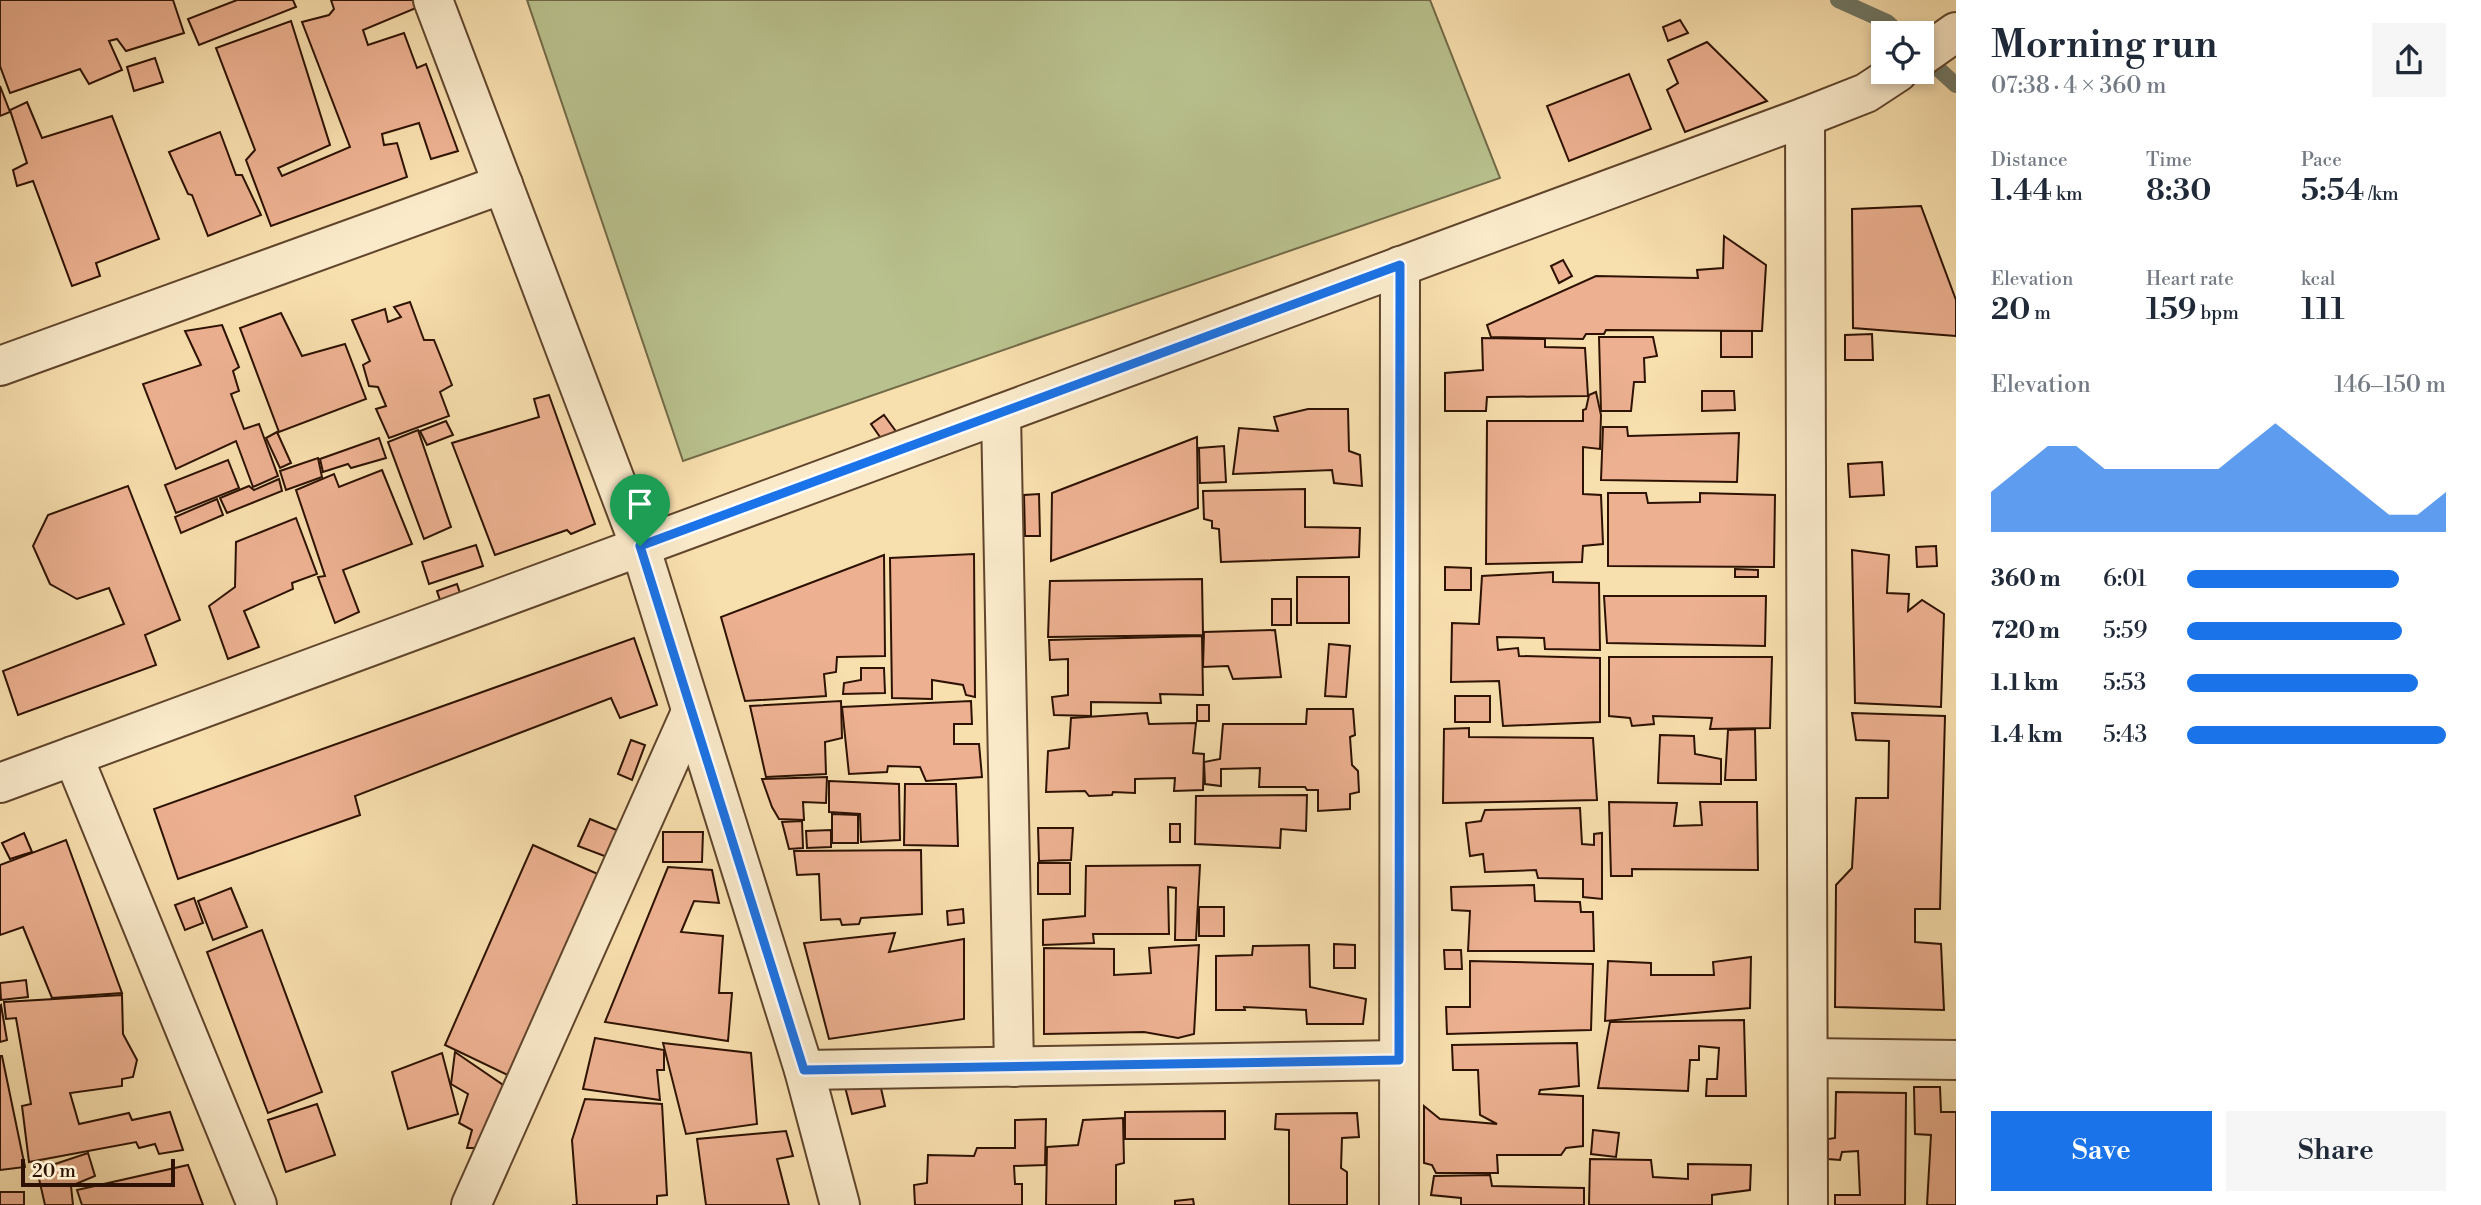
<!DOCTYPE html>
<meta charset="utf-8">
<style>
body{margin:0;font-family:"Libre Bodoni",serif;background:#f6f6f7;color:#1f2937;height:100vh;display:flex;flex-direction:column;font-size:26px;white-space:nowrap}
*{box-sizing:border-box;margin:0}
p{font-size:23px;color:#747a83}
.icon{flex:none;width:38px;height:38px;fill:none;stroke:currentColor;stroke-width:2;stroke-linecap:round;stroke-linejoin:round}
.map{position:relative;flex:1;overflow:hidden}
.drawer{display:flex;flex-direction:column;background:#fff;width:525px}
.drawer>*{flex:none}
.controls{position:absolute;left:1871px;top:21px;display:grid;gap:14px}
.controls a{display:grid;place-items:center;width:63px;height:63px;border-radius:0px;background:#fff;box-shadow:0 4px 10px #0003;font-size:35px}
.scale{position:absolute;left:21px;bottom:18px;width:154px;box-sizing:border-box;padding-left:7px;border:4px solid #2d1201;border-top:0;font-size:19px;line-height:24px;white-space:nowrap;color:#2d1201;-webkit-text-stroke:5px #faeaca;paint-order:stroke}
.pin{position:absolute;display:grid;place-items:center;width:60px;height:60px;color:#fff;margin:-72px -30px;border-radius:50% 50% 50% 0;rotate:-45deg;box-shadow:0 0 7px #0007}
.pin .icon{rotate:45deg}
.round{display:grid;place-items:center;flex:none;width:74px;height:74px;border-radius:0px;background:#f6f6f7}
.head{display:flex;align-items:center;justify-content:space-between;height:119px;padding:0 35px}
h1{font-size:38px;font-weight:600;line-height:52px}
.figures{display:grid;grid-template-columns:repeat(3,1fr);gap:10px;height:119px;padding:7px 35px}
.figures div{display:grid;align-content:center}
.figures b{font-size:30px;font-weight:600}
.figures small{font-size:19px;font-weight:400}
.figures p{font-size:19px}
.chart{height:196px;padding:14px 35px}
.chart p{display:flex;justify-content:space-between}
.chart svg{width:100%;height:126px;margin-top:7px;fill:#1a73e8;opacity:.7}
.primary-button{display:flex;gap:14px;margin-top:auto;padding:14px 35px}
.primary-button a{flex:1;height:80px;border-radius:0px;background:#1a73e8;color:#fff;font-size:28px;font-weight:600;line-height:80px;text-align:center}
.primary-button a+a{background:#f6f6f7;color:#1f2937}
ul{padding:0 35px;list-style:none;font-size:23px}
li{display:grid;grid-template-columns:112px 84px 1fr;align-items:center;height:52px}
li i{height:18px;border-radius:9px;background:#1a73e8}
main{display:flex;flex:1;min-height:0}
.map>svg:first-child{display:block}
.green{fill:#b9c28e;stroke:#736a48;stroke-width:2}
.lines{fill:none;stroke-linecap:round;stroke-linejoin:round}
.stream{stroke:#707968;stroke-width:16}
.building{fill:#edb191;stroke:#2d1201;stroke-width:2}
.minor-casing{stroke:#60452c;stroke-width:42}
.minor{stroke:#faeaca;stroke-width:38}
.route-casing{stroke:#fff;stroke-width:14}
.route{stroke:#1a73e8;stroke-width:9}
</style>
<main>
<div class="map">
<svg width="1956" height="1205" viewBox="0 0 1956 1205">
<rect width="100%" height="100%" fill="#f8dfae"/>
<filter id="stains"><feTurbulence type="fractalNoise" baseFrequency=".00286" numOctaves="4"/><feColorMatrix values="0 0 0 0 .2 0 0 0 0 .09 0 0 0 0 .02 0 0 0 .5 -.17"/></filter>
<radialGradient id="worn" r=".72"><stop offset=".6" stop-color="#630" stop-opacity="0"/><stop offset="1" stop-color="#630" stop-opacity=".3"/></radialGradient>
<polygon class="green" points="527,0 1430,0 1500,178 683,461"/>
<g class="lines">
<g class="stream">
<polyline points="1838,0 1887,22 1899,33"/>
<polyline points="1922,54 1956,85"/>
</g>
</g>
<g class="building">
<polygon points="0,0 173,0 184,33 126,51 117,39 109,41 122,70 89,84 80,69 10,93 0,66"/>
<polygon points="237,0 293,0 296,7 199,45 188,19"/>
<polygon points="331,0 413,0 416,8 363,30 368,45 404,33 417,68 426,64 458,151 431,159 419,123 382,134 384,145 397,143 407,177 271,226 246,160 255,150 216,48 291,21 330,145 278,168 282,176 350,147 302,22 329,15 334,9"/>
<polygon points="1680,20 1688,33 1668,41 1663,27"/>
<polygon points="1707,42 1767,101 1685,132 1667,90 1678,83 1668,60"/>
<polygon points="155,58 163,82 134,91 127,67"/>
<polygon points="1629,74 1651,129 1569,161 1547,106"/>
<polygon points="0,86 10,112 0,116"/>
<polygon points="27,102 42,138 112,116 159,239 96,263 100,276 72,286 33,181 17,186 13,170 27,163 10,110"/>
<polygon points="220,132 236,175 242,175 261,215 208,236 192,195 188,194 169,152"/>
<polygon points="1921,206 1956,300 1956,336 1853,328 1852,209"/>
<polygon points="1724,236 1766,265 1762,331 1606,330 1604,334 1586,334 1583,339 1491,337 1487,325 1596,276 1698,278 1697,270 1723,268"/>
<polygon points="1563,260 1572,276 1559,283 1551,266"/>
<polygon points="410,302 424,340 434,340 452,385 440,392 449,416 389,438 376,409 386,406 378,387 369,386 363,365 370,361 352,320 385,309 388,322 401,317 394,307"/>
<polygon points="281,313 302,356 345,344 366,399 279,432 240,328"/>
<polygon points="222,325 239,367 233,371 239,391 231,394 244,429 259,424 278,476 253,487 236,441 176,469 143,384 201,365 185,331"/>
<rect x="1721" y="331" width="31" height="26"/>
<polygon points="1872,334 1873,360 1845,360 1845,335"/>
<polygon points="1599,337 1653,337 1657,356 1644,358 1645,382 1634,382 1631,411 1601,411"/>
<polygon points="1482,338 1545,339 1545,347 1585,348 1588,396 1487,397 1486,411 1445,411 1445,373 1483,370"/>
<polygon points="1702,391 1734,391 1735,410 1702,411"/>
<polygon points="1596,392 1601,415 1600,449 1583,447 1583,494 1601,495 1603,544 1583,546 1582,562 1486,564 1487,421 1583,421 1583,410 1586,409 1589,395"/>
<polygon points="549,395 595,524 571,534 567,530 495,555 452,443 539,417 534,399"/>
<polygon points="1308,409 1348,409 1349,451 1360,455 1362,486 1334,483 1332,470 1233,474 1239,428 1278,431 1274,417"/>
<polygon points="884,415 903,441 889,450 871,424"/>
<polygon points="446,421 453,435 427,445 420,431"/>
<polygon points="1603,427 1627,427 1628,436 1739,433 1737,482 1601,480"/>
<polygon points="418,430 451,527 424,539 388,442"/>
<polygon points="277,432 291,463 280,468 266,438"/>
<polygon points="1197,437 1198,508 1051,561 1052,493"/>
<polygon points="379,438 386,458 351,468 348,464 323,472 320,459"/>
<polygon points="1224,446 1226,482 1200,483 1199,448"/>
<polygon points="318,458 322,477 286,490 280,471"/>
<polygon points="228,460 239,488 176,513 165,485"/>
<polygon points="1882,462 1884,495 1850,497 1848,464"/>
<polygon points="382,470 412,544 343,570 359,612 335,623 318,577 325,576 296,490 334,474 339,487"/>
<polygon points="279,479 282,491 227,513 220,498 249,486 254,490"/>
<polygon points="128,486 180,620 145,635 156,665 18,715 3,671 124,624 109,588 77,599 50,584 33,546 48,515"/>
<polygon points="1305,489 1305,527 1360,528 1359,557 1221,562 1219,529 1212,528 1212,521 1204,519 1203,491"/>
<polygon points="1608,493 1646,493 1648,503 1700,502 1700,493 1775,495 1774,567 1608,566"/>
<polygon points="1039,494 1040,536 1025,536 1024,495"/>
<polygon points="217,499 223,515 181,533 175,517"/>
<polygon points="296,518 317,574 292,583 293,589 244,611 259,647 228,659 209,606 235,587 236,542"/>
<polygon points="476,545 483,566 429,584 422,562"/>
<polygon points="1936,546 1937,566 1917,567 1916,547"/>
<polygon points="1852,550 1889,555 1887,593 1909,594 1908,611 1922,600 1944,614 1941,707 1855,703"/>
<polygon points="974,554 975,697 966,695 963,685 932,680 932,699 892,698 890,558"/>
<polygon points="884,555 885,656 837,657 836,672 824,674 826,696 745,701 721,617"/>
<polygon points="1445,567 1471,568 1471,590 1445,590"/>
<polygon points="1735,569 1758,570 1758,577 1735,577"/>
<polygon points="1553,572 1553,582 1599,583 1600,650 1545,649 1544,638 1497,637 1498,650 1518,648 1519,656 1600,658 1600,722 1503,726 1499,681 1451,682 1452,623 1479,624 1482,576"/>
<rect x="1297" y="577" width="52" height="46"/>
<polygon points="1202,579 1203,635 1048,637 1050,581"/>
<polygon points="457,584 464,605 444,612 437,591"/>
<polygon points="1604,596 1766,596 1765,646 1607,643"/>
<rect x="1272" y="599" width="19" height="26"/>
<polygon points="1275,630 1281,677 1233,679 1228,666 1203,667 1204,632"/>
<polygon points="1202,636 1203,695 1160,694 1161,703 1091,702 1091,716 1054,715 1052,697 1068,695 1068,659 1050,660 1049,640"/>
<polygon points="634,638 657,705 620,718 611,698 355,796 360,815 178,879 154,809"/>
<polygon points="1329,644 1350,646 1346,697 1325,696"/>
<polygon points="1609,657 1772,657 1770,728 1710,729 1712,718 1653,716 1654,724 1632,726 1630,718 1609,716"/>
<polygon points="861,668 884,668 885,693 843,694 844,683 861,680"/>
<rect x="1455" y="696" width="35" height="26"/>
<polygon points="841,701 842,738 825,742 826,774 766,777 750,706"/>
<polygon points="971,701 972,724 954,724 954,744 979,744 982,777 926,781 920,767 888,766 887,772 849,774 842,707"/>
<rect x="1197" y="705" width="12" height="16"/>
<polygon points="1307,709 1353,709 1355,735 1350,737 1352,765 1358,771 1359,792 1350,794 1350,809 1318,811 1318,790 1307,790 1305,787 1259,787 1260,768 1221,769 1221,786 1205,784 1204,762 1220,759 1223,724 1306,724"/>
<polygon points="1147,713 1149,724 1196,723 1193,753 1204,754 1203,790 1174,791 1175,778 1135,779 1135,793 1113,792 1112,795 1089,796 1085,791 1046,792 1048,751 1069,748 1071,718"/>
<polygon points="1852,713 1945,716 1940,909 1915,909 1915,942 1941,944 1944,1010 1835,1007 1836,885 1852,868 1856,798 1888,798 1889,741 1856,740"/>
<polygon points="1469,728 1469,737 1593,738 1597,800 1443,803 1444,729"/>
<polygon points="1755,729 1756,780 1725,780 1728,730"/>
<polygon points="1660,735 1694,736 1695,754 1721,759 1721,784 1658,783"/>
<polygon points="631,740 645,745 632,780 618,774"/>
<polygon points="827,777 826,803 803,802 804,820 779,819 772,807 762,779"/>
<polygon points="829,781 899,784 900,840 861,842 860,814 829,812"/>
<polygon points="905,784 956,784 958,846 904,845"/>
<polygon points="1307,795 1306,831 1281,829 1280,848 1195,844 1196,796"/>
<polygon points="1609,802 1677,803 1674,826 1702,825 1700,802 1757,802 1758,870 1632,869 1632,876 1611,876"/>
<polygon points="1580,808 1582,844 1594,845 1594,834 1602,833 1602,899 1583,897 1583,879 1538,878 1536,870 1485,872 1483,854 1470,856 1466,823 1481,821 1485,810"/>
<polygon points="832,814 858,815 858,843 832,843"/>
<polygon points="590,819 619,831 607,857 578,846"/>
<polygon points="802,821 803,848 789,849 782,822"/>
<rect x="1170" y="824" width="10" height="18"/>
<polygon points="1038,828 1073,828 1071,860 1039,861"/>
<polygon points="831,830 831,847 807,848 806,831"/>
<polygon points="663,832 703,832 702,862 663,862"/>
<polygon points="24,833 32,852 10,859 2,843"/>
<polygon points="66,840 122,993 52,998 23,927 0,935 0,865"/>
<polygon points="533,845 600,875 514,1078 445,1045"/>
<polygon points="921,850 922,914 861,918 859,924 842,925 840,919 821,920 819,874 797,875 794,851"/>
<rect x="1038" y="863" width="32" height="31"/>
<polygon points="1200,865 1196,940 1175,940 1176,888 1168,887 1169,934 1093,934 1094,943 1043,945 1043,920 1085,916 1086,866"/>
<polygon points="668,867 712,870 719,903 694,901 681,932 723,936 719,993 732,993 728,1041 605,1022"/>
<polygon points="1534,885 1535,901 1580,902 1581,912 1593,912 1594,951 1468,951 1470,911 1452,910 1451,887"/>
<polygon points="231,888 247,927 213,940 198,901"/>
<polygon points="194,898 203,923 185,930 175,905"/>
<rect x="1199" y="907" width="25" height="29"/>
<polygon points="963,909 964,923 948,925 947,911"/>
<polygon points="262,930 322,1092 268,1113 207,952"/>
<polygon points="895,933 889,952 964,939 964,1019 829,1039 804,943"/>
<polygon points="1334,944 1355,945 1355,968 1334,968"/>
<polygon points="1199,945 1194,1034 1178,1038 1144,1032 1044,1034 1044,948 1114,949 1114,975 1151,973 1149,948"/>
<polygon points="1309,945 1310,987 1366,999 1363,1024 1307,1024 1306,1010 1244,1007 1245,1010 1216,1010 1216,956 1252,955 1253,946"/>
<polygon points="1444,950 1461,950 1462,969 1445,969"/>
<polygon points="1751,957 1750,1008 1605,1021 1608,961 1651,963 1651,975 1714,975 1713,962"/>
<polygon points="1470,961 1593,964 1591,1030 1447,1034 1446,1007 1470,1007"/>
<polygon points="26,980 28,997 1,1000 0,983"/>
<polygon points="122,995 123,1034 137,1060 133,1077 122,1079 122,1086 70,1093 79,1124 129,1113 132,1120 170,1112 183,1150 159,1154 155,1144 139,1148 136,1142 29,1162 22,1106 31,1104 16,1018 6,1019 4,1002"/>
<polygon points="1,1005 7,1040 0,1042 0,1006"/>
<polygon points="1744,1020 1746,1096 1706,1096 1707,1079 1717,1079 1719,1048 1699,1046 1699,1060 1690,1060 1688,1091 1598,1088 1610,1022"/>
<polygon points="595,1038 664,1050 664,1070 657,1070 660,1100 583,1089"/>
<polygon points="663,1043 751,1053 757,1124 686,1134"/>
<polygon points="1577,1043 1579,1086 1540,1090 1539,1094 1583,1096 1583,1146 1566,1148 1561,1155 1497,1155 1498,1173 1436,1173 1432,1165 1424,1163 1424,1106 1440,1119 1497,1124 1480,1115 1478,1070 1453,1070 1452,1045"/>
<polygon points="455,1052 506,1087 484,1148 467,1148 472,1130 459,1123 468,1094 451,1084"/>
<polygon points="442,1053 458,1114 408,1129 392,1072"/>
<polygon points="0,1056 2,1056 25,1167 0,1170"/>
<polygon points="878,1075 885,1106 852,1114 844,1083"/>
<polygon points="1914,1087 1940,1087 1941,1112 1956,1112 1956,1205 1927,1205 1931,1135 1915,1134"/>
<polygon points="1836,1092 1906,1093 1905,1205 1835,1205 1835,1195 1860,1195 1858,1151 1842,1152 1840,1160 1828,1159 1828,1139 1835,1138"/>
<polygon points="585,1099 662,1104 667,1195 657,1196 657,1205 572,1205 577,1205 572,1140"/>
<polygon points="317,1104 335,1155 286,1172 268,1120"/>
<polygon points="1225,1111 1225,1139 1125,1139 1125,1112"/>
<polygon points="1357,1113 1359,1137 1342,1138 1341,1168 1347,1172 1347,1205 1289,1205 1289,1130 1275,1129 1276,1114"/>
<polygon points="1123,1118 1124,1163 1116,1165 1116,1205 1046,1205 1047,1147 1078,1145 1083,1120"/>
<polygon points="1046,1119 1045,1165 1014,1166 1015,1184 1022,1184 1022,1205 915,1205 914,1185 927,1183 928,1155 974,1156 977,1148 1015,1148 1015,1120"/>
<polygon points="1593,1130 1619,1133 1616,1157 1591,1154"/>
<polygon points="786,1131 793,1156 777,1159 789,1205 706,1205 697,1139"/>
<polygon points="88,1153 95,1176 71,1186 73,1205 45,1205 37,1170"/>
<polygon points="1590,1159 1651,1160 1653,1177 1688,1179 1688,1164 1751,1165 1750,1190 1712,1195 1712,1205 1589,1205"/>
<polygon points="188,1165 203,1205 82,1205 77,1190"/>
<polygon points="1490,1175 1492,1186 1584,1188 1584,1205 1461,1205 1461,1198 1431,1195 1434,1176"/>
<rect x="0" y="1192" width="24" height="13"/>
<polygon points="1193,1199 1194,1205 1175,1205 1175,1201"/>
</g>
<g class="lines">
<defs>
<g id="minor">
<polyline points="433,0 640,546 804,1070 840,1205"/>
<polyline points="1922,56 1956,32"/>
<polyline points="1805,117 1808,1205"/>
<polyline points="0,366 503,184"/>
<polyline points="1001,414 1014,1067"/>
<polyline points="73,756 257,1205"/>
<polyline points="0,783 1805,117 1866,93 1898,72"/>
<polyline points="1808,1058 1956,1060"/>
<polyline points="804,1070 1399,1060"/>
<polyline points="471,1205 691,712"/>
<polyline points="1399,1205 1400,266"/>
</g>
</defs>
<use href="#minor" class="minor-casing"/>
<use href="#minor" class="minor"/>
</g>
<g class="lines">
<defs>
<polygon id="route" points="1400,265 1399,1060 804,1070 640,546"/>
</defs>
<use href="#route" class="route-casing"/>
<use href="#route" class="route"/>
</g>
<rect width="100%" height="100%" filter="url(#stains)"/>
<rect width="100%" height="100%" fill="url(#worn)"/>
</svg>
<div class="controls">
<a><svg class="icon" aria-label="locate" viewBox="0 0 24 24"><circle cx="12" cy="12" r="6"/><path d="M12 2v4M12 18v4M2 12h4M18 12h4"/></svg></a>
</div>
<div class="scale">20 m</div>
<div class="pin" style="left:640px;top:546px;background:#1e9e55"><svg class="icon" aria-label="arrive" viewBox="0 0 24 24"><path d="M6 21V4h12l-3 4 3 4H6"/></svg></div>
</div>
<section class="drawer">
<div class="head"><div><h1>Morning run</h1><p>07:38 · 4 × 360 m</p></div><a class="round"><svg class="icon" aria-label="share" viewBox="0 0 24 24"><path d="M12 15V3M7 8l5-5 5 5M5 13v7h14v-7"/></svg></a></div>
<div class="figures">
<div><p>Distance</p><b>1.44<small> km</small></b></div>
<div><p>Time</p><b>8:30</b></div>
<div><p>Pace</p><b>5:54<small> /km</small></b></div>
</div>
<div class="figures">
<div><p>Elevation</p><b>20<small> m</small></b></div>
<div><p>Heart rate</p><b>159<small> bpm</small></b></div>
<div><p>kcal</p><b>111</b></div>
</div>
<div class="chart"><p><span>Elevation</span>146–150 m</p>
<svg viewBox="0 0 160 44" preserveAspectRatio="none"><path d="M0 44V30L10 22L20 14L30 14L40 22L50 22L60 22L70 22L80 22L90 14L100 6L110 14L120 22L130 30L140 38L150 38L160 30V44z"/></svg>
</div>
<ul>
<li><b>360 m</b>6:01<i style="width:82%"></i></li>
<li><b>720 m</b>5:59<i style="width:83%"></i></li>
<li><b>1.1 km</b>5:53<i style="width:89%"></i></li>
<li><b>1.4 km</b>5:43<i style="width:100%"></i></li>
</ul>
<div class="primary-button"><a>Save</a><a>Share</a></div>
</section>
</main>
